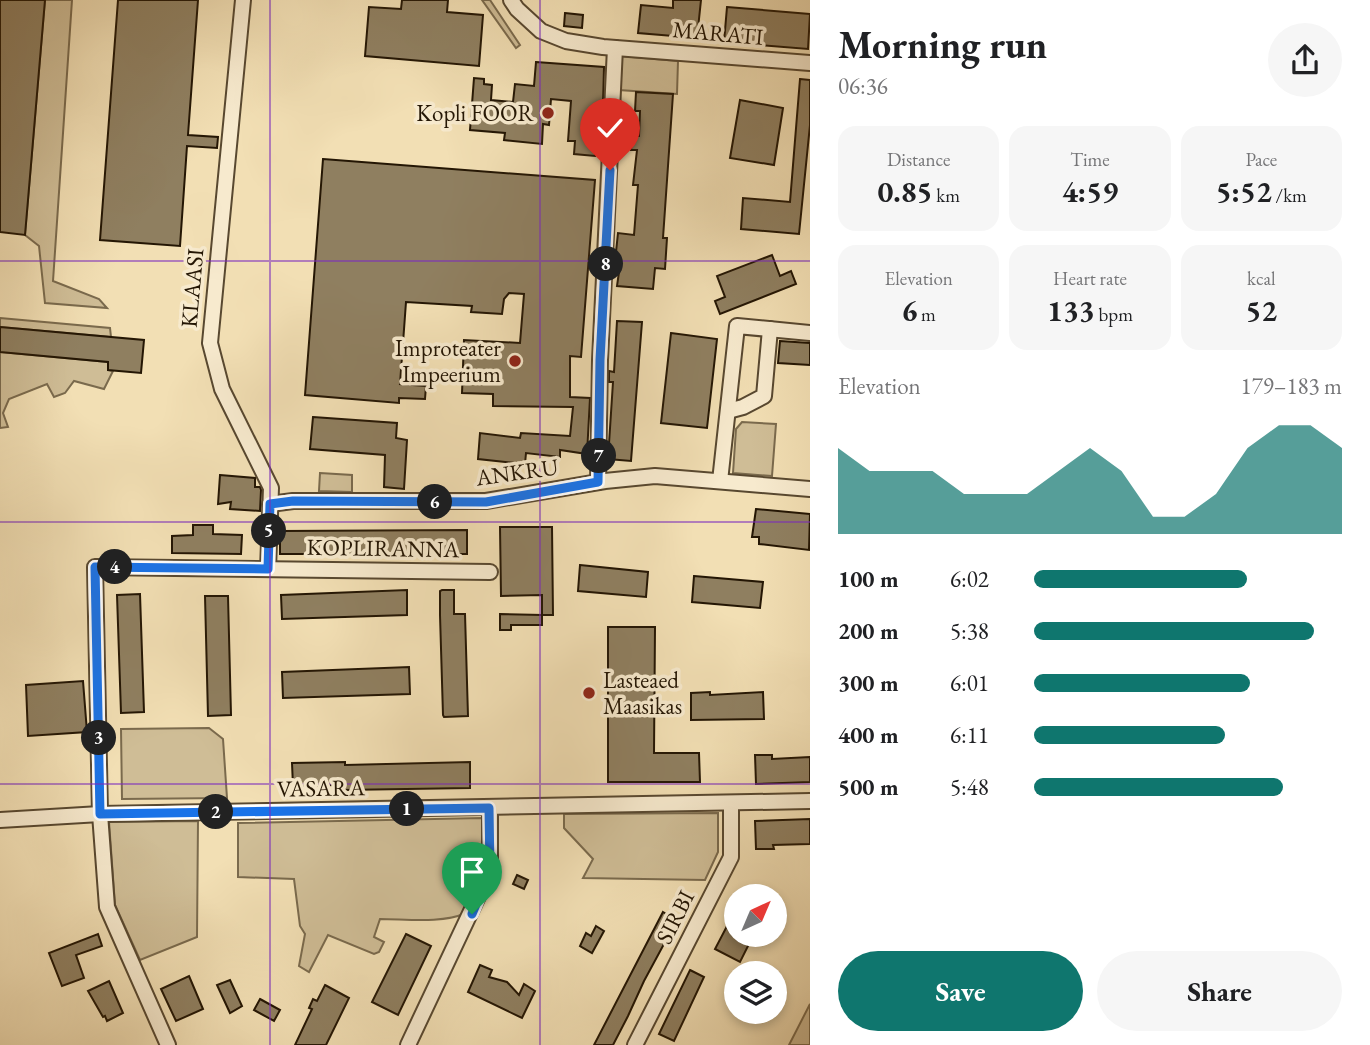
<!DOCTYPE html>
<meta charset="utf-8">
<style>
body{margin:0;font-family:"EB Garamond",serif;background:#f6f6f6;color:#202124;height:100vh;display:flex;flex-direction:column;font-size:26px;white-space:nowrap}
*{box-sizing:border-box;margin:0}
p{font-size:23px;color:#757577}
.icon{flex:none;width:38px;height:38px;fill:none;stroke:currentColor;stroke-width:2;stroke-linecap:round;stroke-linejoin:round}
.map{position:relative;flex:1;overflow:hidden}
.side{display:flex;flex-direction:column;background:#fff;width:560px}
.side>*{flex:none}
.needle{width:46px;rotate:44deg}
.buttons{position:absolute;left:724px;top:884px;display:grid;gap:14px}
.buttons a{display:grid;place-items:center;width:63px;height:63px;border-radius:50%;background:#fff;box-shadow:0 4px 10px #0003;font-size:35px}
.pin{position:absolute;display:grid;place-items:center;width:60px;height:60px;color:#fff;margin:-72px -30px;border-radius:50% 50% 50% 0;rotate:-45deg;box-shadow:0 0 7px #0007}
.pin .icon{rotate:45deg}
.km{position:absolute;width:35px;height:35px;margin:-18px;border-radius:50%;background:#222;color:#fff;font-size:19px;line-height:35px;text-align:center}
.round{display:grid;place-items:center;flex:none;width:74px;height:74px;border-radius:37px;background:#f6f6f6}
.summary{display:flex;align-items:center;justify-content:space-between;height:119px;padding:0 28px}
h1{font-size:38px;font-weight:700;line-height:52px}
.stats{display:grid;grid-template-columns:repeat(3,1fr);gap:10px;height:119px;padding:7px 28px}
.stats div{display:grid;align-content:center;border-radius:18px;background:#f6f6f6;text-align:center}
.stats b{font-size:30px;font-weight:700}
.stats small{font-size:19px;font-weight:400}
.stats p{font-size:19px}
.chart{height:196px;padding:14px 28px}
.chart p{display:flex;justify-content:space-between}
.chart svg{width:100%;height:126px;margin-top:7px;fill:#0f766e;opacity:.7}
.button{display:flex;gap:14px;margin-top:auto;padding:14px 28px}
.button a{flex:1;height:80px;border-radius:42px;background:#0f766e;color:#fff;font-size:28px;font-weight:700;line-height:80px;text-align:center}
.button a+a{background:#f6f6f6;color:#202124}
ul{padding:0 28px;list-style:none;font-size:23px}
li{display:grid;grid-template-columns:112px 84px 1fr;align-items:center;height:52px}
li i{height:18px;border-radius:9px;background:#0f766e}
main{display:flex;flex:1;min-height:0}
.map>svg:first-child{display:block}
.green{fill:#cfbd96;stroke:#7a6a4d;stroke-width:2}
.building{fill:#8f7f60;stroke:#241604;stroke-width:2}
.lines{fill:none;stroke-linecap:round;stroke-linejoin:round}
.street-casing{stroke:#584830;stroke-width:18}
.street{stroke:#f7eace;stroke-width:14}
.route-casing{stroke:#fff;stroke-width:14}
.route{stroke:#1a73e8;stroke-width:9}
.grid{fill:none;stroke:#7b2cbf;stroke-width:2;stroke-opacity:0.55}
.poi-dot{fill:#8f2418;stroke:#f7eace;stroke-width:2.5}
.labels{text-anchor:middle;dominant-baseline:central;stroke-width:7;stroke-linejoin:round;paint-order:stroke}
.street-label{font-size:23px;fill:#241604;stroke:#f7eace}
.poi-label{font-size:23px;fill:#241604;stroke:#f7eace;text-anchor:end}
</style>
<main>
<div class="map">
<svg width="810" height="1045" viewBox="0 0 810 1045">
<rect width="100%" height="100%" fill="#f2dfb4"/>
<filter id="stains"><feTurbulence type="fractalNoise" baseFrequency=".00286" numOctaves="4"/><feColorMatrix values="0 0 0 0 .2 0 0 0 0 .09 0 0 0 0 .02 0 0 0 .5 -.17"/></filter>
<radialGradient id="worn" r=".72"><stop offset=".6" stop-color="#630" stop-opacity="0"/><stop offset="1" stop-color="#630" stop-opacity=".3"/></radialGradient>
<g class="green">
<polygon points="45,0 72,0 53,281 99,299 107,308 45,303 39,246 25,235"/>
<polygon points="482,0 490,0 520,45 516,48"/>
<polygon points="620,56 678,61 677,94 619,90"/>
<polygon points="0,318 110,328 111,337 0,327"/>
<polygon points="0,352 108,362 108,370 113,371 104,389 74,381 65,393 54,397 47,384 9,399 3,413 8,427 0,428"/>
<polygon points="742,422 776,424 772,476 733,473 736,429"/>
<polygon points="320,473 352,475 352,492 319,491"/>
<polygon points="209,728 223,739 227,798 122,799 121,729"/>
<polygon points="718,813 718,852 705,880 583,878 593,859 564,828 564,814"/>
<path d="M482 818 484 865 481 880 466 913C441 924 406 919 380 919L374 937 384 942 379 952 374 954 328 935 309 972 299 966 305 934 300 926 294 879 238 877V823Z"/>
<polygon points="198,821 197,937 140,960 115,905 109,822"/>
<polygon points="810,1004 810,1045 789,1045"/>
</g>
<g class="building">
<polygon points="0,0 45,0 25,235 0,232"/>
<polygon points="118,0 198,0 188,135 218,137 217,148 187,146 180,246 100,240"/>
<polygon points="402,0 448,0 447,12 483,15 479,66 365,56 369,7 401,9"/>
<polygon points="673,0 701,0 697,38 638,33 641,5 673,8"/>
<polygon points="727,7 810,14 808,49 724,42"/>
<polygon points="565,13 583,15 582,28 564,26"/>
<polygon points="536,62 604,67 603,104 599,104 595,156 574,154 575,141 568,141 571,101 551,99 549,125 543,124 542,144 504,140 505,133 470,130 474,78 484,79 484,84 492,85 491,100 513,102 515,84 534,86"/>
<polygon points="800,79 810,80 810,125 799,234 741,229 743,198 790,202"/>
<polygon points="636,92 673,94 663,238 667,238 665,269 655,268 653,289 617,286 619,272 614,271 618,233 634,235 638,185 633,185 637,150 631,150 632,136 639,136 640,111 635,111"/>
<polygon points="740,100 783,108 774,165 730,158"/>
<polygon points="323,159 595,180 581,357 570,356 570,397 590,398 587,454 560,450 560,457 526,453 525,464 478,459 480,433 520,438 521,433 570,436 573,407 493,406 493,394 462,393 464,340 520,343 524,294 509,293 504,299 502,314 471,312 472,306 406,302 400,384 426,386 425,399 399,398 399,403 305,395"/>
<polygon points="772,255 780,276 791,271 796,284 720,314 715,301 725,297 717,276"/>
<polygon points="617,321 642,322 631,461 608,459 613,382 609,382 609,371 614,372"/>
<polygon points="0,327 144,340 141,373 108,370 108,362 0,352"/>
<polygon points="671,333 717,339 707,428 661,423"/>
<polygon points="780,341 810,343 810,365 778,363"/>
<polygon points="313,417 397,423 396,438 407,440 404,489 384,487 385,455 310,449"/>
<polygon points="220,475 255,478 255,487 260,487 261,490 260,511 230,509 231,502 218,504"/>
<polygon points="756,509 810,514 809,550 759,544 759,537 752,537"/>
<polygon points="193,525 213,525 213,534 242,535 241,554 172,553 172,536 193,535"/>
<polygon points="500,527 552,527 553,615 542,615 542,595 501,596"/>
<polygon points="467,530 467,554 280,554 280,531"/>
<polygon points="580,565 648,572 646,597 578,591"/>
<polygon points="694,576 763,582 760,608 692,602"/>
<polygon points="407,590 407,615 282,619 281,595"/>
<polygon points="442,590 454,590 454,614 465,614 468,716 444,717 443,715 440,615 440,591"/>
<polygon points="140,594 144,712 121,713 117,595"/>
<polygon points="205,596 228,596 231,715 208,716"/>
<polygon points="500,614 542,615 542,625 511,625 511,630 500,630"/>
<polygon points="608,627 655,627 654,753 699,753 700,782 608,782"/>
<polygon points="409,667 410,694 283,698 282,672"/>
<polygon points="83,681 87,732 28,736 26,685"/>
<polygon points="710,692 710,695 763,692 764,719 691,720 691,693"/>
<polygon points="755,755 772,755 772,759 810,757 810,782 756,784"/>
<polygon points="345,762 345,765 470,762 470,788 343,790 342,785 293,786 292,763"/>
<polygon points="810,819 810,844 773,845 774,849 756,849 755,821"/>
<polygon points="517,875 528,880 524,889 513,884"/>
<polygon points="737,907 737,934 754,934 740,962 715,949"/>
<polygon points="663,912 677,920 644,981 628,1016 613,1045 594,1045"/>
<polygon points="596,926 604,931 592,953 580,946 586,933 591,936"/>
<polygon points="98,934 102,946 76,955 84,978 62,986 49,953"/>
<polygon points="406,934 431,946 398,1015 372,1002"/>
<polygon points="480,965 492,970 489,977 507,982 519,995 524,984 535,991 522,1018 468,992"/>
<polygon points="690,970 704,977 674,1041 659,1034"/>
<polygon points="189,976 203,1009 176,1021 161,989"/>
<polygon points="230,980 242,1006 230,1013 217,985"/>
<polygon points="109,981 123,1013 107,1021 105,1016 103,1017 88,991"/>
<polygon points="325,985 349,998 326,1045 295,1045 312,1009 309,1008 313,999 317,1001"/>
<polygon points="260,999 280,1010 274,1021 254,1010"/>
</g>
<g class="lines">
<defs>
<g id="street">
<polyline points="243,0 210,343 222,389 271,488 268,569"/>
<polyline points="511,0 517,9 541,31 566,41 603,47 810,63"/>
<polyline points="728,411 743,407 764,396 770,329"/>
<polyline points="720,481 737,326 810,333"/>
<polyline points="598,482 600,360 615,48"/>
<polyline points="270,504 293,501 486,501 605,481 655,476 810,489"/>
<polyline points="0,820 100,814 810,801"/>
<polyline points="168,1045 107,907 100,814 95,567 490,572"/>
<polyline points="408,1045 490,871 490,808"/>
<polyline points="635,1045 731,857 731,804"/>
</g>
</defs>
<use href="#street" class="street-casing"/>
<use href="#street" class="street"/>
</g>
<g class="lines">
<defs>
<polyline id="route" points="472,914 490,871 489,808 100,814 95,567 268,569 270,504 293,501 486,502 598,482 600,360 610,170"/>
</defs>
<use href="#route" class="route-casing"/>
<use href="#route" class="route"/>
</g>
<path class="grid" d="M270 0V1045M540 0V1045M0 261H810M0 522H810M0 784H810"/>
<g class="poi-dot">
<circle cx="548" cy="113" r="7"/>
<circle cx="515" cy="361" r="7"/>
<circle cx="589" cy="693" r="7"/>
</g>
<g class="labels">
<g class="street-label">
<text transform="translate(718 33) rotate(5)">MARATI</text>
<text transform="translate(192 288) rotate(-85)">KLAASI</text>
<text transform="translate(517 472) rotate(-8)">ANKRU</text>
<text transform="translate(383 548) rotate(1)">KOPLIRANNA</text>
<text transform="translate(321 788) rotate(-1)">VASARA</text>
<text transform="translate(675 917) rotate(-63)">SIRBI</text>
</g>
<g class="poi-label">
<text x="534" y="113">Kopli FOOR</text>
<text x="501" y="348">Improteater<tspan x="501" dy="26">Impeerium</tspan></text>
<text x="603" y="680" text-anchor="start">Lasteaed<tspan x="603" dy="26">Maasikas</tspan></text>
</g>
</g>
<rect width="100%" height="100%" filter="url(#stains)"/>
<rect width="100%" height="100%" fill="url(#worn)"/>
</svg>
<div class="buttons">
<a><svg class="needle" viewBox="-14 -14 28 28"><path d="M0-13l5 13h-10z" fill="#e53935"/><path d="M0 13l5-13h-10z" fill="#757577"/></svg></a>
<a><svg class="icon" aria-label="layers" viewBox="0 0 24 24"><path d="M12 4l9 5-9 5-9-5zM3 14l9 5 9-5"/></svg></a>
</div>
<div class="pin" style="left:472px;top:914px;background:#1e9e55"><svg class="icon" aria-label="arrive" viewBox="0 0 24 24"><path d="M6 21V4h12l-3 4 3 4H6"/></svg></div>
<div class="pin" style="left:610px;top:170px;background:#d93025"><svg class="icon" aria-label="check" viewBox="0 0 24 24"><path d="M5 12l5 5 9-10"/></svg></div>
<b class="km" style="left:407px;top:809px">1</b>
<b class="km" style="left:216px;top:812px">2</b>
<b class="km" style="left:99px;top:738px">3</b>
<b class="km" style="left:115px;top:567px">4</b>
<b class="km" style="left:269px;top:531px">5</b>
<b class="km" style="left:435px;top:502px">6</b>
<b class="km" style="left:599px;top:456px">7</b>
<b class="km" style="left:606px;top:264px">8</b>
</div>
<section class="side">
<div class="summary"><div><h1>Morning run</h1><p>06:36</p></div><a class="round"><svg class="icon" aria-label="share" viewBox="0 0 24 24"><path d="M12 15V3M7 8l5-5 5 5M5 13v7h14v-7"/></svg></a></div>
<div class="stats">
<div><p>Distance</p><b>0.85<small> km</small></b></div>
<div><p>Time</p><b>4:59</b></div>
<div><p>Pace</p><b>5:52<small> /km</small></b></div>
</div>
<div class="stats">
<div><p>Elevation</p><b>6<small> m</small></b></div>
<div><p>Heart rate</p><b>133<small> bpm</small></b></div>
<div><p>kcal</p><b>52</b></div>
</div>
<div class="chart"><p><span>Elevation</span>179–183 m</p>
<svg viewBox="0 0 160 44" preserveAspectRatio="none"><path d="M0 44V14L10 22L20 22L30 22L40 30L50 30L60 30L70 22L80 14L90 22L100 38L110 38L120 30L130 14L140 6L150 6L160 14V44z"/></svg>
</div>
<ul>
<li><b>100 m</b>6:02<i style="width:69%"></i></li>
<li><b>200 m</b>5:38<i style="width:91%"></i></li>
<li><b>300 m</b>6:01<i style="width:70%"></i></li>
<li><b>400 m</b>6:11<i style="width:62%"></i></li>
<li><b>500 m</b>5:48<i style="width:81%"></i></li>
</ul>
<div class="button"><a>Save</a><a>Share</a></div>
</section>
</main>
